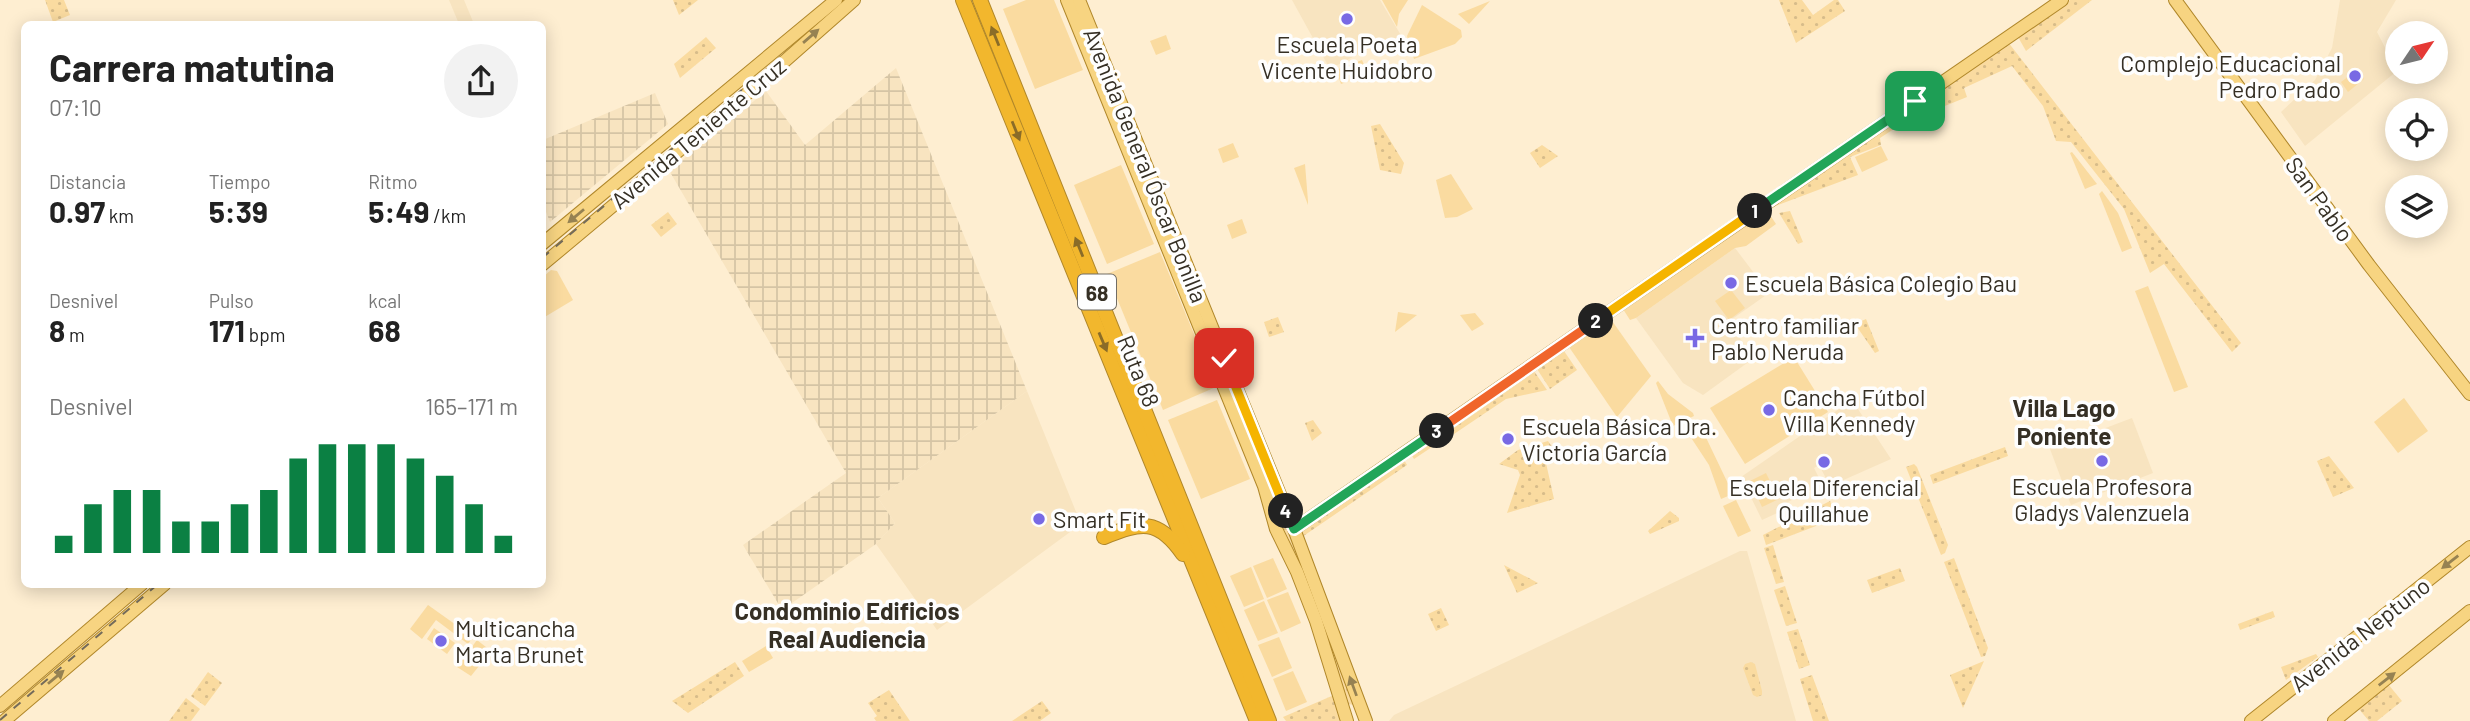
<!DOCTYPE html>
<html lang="es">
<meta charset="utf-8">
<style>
body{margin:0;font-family:Barlow,sans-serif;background:#f2f2f2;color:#222;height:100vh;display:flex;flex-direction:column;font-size:26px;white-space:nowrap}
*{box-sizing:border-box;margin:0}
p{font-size:23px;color:#767676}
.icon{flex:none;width:38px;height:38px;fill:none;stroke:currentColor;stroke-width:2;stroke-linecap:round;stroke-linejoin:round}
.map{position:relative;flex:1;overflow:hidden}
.sheet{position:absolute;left:21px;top:21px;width:525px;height:567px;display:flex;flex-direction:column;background:#fff;border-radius:10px;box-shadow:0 4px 18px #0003}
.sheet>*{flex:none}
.needle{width:46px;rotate:55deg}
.tools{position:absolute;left:2385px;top:21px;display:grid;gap:14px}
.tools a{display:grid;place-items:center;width:63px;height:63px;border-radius:50%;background:#fff;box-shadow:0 4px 18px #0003;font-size:35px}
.pin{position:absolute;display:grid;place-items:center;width:60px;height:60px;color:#fff;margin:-30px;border-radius:14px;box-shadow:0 4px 10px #0006}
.km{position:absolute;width:35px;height:35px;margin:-18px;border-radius:50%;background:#222;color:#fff;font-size:19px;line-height:35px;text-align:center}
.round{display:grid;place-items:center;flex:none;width:74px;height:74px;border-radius:37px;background:#f2f2f2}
.head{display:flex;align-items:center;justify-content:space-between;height:119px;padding:0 28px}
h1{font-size:38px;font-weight:700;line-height:52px}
.figures{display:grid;grid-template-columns:repeat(3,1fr);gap:10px;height:119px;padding:7px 28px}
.figures div{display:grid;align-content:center}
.figures b{font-size:30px;font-weight:700}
.figures small{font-size:19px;font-weight:400}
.figures p{font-size:19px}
.chart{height:196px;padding:14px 28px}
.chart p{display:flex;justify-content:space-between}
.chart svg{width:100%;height:126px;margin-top:7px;stroke:#0b8043;stroke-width:6}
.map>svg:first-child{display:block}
.built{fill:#f8e4c0}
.industrial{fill:url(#industrial-grid)}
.grass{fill:url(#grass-dots)}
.park{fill:#fadba0}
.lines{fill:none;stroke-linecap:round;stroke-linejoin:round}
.major-casing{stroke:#b0872a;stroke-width:14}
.highway-casing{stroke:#b0872a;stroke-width:16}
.major{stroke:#f7d481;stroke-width:12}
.highway{stroke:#f2b72d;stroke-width:14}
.rail{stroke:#746b5a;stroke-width:2;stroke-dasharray:9 9;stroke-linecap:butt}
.oneway{fill:#968252}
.oneway2{fill:#8a6c28}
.split-1-casing{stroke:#fff;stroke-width:14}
.split-2-casing{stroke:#fff;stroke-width:14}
.split-3-casing{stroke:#fff;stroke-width:14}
.split-4-casing{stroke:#fff;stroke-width:14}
.split-5-casing{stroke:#fff;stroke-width:14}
.split-1{stroke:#22a559;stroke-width:9}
.split-2{stroke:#f5b400;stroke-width:9}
.split-3{stroke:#f0652b;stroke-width:9}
.split-4{stroke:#22a559;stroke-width:9}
.split-5{stroke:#f5b400;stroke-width:9}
.poi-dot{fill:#7869e4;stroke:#fefefe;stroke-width:2.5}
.labels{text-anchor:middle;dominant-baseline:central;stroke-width:7;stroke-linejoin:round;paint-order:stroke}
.shield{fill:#fefefe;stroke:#716d65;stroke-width:2}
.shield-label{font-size:21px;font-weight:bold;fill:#352f24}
.poi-label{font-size:23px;fill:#352f24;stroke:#fefefe;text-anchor:start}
.street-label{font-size:23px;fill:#352f24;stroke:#fefefe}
.neighbourhood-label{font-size:24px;font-weight:bold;fill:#352f24;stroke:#fefefe}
</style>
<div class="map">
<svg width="2470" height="721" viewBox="0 0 2470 721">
<defs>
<pattern id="industrial-grid" width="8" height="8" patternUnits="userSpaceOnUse" patternTransform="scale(1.75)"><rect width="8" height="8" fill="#f8e4c0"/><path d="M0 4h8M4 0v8" fill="none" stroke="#d5c4a5"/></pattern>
<pattern id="grass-dots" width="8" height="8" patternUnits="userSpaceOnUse" patternTransform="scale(1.75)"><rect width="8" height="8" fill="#fadba0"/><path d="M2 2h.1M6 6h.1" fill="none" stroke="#d7bc8a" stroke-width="1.8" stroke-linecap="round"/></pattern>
</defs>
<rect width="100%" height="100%" fill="#feeed1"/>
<g class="built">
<polygon points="449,0 464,0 474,24 459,24"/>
<polygon points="1292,0 1380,0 1402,37 1366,50 1330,69"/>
<polygon points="2340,0 2396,0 2377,32 2397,71 2305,146 2281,112 2315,80 2332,48"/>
<polygon points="1735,248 1769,293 1728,322 1754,358 1703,395 1683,383 1636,318"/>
<polygon points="1027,391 1081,524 937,630 876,544 895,523 878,498"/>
<polygon points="1852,400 1891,459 1830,486 1819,465 1814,468 1822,484 1788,502 1786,509 1762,520 1741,477"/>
<polygon points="2132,418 2153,473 2071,505 2050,449"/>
<polygon points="1740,551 1747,551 1796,721 1389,721 1394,715"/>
</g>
<g class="industrial">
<polygon points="896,68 1027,391 878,498 895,523 876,544 782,610 743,545 846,473 670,172 687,156 766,91 805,145"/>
<polygon points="655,93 668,124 550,222 543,204 543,140"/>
</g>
<g class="grass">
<polygon points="45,0 64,0 70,15 53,22"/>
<polygon points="673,0 698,0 679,15"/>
<polygon points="1779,0 1802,0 1813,15 1834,0 1838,0 1845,11 1796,43"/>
<polygon points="2070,0 2092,0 2026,51 2018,37"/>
<polygon points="706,37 716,48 680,78 674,64"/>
<polygon points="2008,42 2241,343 2232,352 2164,264 2150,273 2124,209 2071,142 2056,141 2043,106 2012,66 1964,88 1967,97 1903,123 1880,138 1881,145 1850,157 1858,175 1773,207 1771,205"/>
<polygon points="1380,124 1404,163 1401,174 1380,170 1371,126"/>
<polygon points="1542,145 1558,156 1540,168 1530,153"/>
<polygon points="1790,211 1803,242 1798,244 1779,213"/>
<polygon points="668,212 677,224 661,237 651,225"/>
<polygon points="1278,317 1284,332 1269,337 1264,322"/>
<polygon points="1866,319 1879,351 1875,353 1855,324"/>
<polygon points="1564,351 1577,370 1550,389 1537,369"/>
<polygon points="1534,371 1547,390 1506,399 1454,434 1449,428"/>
<polygon points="1313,420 1322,433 1312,441 1305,423"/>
<polygon points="1444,431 1447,437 1414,459 1411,454"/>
<polygon points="1548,441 1555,451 1544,454 1554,499 1507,513 1520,475 1518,470 1499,464 1518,450"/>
<polygon points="1256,445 1355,705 1347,704 1288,548"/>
<polygon points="2005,447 2008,456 1933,484 1930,475"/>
<polygon points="2329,456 2354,488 2333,497 2317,461"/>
<polygon points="1403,458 1407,465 1302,537 1300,529"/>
<polygon points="1914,464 1917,467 1948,545 1945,553 1941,555 1906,467"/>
<polygon points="1830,501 1837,518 1766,545 1763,535"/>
<polygon points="1670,511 1679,518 1679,521 1650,534 1648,531"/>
<polygon points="1773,545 1784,582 1776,584 1764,548"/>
<polygon points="1954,558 1988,648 1985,656 1981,657 1944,562"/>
<polygon points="1504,565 1538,583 1517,593"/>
<polygon points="1900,568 1905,581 1872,593 1867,580"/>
<polygon points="1785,586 1797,623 1786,626 1774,590"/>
<polygon points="1441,608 1449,625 1436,631 1428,614"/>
<polygon points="2273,611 2275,617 2240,630 2238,624"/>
<polygon points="1798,629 1810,665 1799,669 1787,632"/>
<polygon points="2316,654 2318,657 2286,680 2281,667"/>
<polygon points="1984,661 1963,708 1950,675"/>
<polygon points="735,662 744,676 688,713 672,701"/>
<polygon points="1751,662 1755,664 1762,691 1762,695 1757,697 1753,695 1743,668 1745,664"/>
<polygon points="208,672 222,683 205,706 191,696"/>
<polygon points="1812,675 1829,721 1813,721 1800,679"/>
<polygon points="2388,684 2402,701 2377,721 2369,721 2358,708"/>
<polygon points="889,690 910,721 876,721 874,718 877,716 868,703"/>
<polygon points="1334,695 1341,719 1339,721 1286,721 1283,717"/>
<polygon points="186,698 200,709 191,721 169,721"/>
<polygon points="1042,701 1051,713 1040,721 1012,721"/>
</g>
<g class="park">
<polygon points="1026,0 1054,0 1083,70 1035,89 1003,9"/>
<polygon points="1382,0 1408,0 1399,14 1397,27"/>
<polygon points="1490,1 1469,24 1458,14"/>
<polygon points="1422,5 1461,30 1462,37 1455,44 1414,59 1407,36"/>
<polygon points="1166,35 1171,49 1156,55 1150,41"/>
<polygon points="1362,60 1368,74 1341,84 1336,70"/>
<polygon points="2357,70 2364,79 2348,92 2341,82"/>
<polygon points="1233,143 1239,157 1223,163 1218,149"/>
<polygon points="1881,146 1888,160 1862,172 1855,157"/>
<polygon points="2072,152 2097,184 2085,189 2070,153"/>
<polygon points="1305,164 1308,201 1308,205 1294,168"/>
<polygon points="1121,165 1154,244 1107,264 1074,185"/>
<polygon points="1451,174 1473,209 1457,217 1445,218 1436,180"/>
<polygon points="2102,191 2118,213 2132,248 2122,252 2099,194"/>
<polygon points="1766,209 1776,224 1746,246 1735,248 1636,318 1630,320 1623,309"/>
<polygon points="1242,219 1247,233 1232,239 1227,225"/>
<polygon points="1160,252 1216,387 1163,410 1107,274"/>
<polygon points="551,270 557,271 573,300 543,318 543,277"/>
<polygon points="2148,286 2188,387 2174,392 2135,291"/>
<polygon points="1731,290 1745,308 1729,320 1715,301"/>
<polygon points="1398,312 1417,315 1395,332"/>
<polygon points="1475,313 1484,324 1472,331 1460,315"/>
<polygon points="1610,318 1651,376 1617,417 1569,347"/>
<polygon points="1794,357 1828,412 1745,464 1710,408"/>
<polygon points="1658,381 1668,394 1693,413 1694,416 1673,426 1656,383"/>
<polygon points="2404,398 2428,431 2398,453 2374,422"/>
<polygon points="1217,400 1250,479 1201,499 1168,420"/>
<polygon points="1699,423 1733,494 1721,499 1709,465 1686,430"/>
<polygon points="1766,473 1779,499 1762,507 1750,481"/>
<polygon points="1736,500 1751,531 1738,537 1723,506"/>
<polygon points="1273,558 1287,589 1267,598 1253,566"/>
<polygon points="1251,567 1264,599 1244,607 1230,576"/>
<polygon points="1288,592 1301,623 1281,632 1267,600"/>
<polygon points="1264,601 1278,633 1258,641 1244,610"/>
<polygon points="428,605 473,637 468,644 436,620 422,639 410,629"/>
<polygon points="434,628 455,643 447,654 427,639"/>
<polygon points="1279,637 1292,668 1272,677 1258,645"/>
<polygon points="477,640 491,651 471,676 457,667"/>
<polygon points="766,646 773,658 749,672 742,661"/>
<polygon points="1293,671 1307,702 1286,711 1273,679"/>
</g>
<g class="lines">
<defs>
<g id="major">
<polyline points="1067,0 1264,486 1276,529 1297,572 1316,621 1347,721"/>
<polyline points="1079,0 1294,529 1366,721"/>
<polyline points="2175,0 2369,265 2470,394"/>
<polyline points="542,244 836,0"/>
<polyline points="542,265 761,82 854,0"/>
<polyline points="1294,529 2062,0"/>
<polyline points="0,706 142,584"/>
<polyline points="4,721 165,584"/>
<polyline points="2251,721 2470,547"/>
<polyline points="2334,721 2470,611"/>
</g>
<g id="highway">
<polyline points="963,0 1257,721"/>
<polyline points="980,0 1269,721"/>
<path d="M1104 537C1141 522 1158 518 1183 554"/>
</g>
</defs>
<use href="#major" class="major-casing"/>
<use href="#highway" class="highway-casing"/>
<use href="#major" class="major"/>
<use href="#highway" class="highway"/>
<g class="rail">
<polyline points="542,258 749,84"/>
<polyline points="0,720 158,584"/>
</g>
</g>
<defs><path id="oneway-solid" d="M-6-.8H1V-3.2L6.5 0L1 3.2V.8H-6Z" transform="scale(1.75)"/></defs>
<g class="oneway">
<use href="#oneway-solid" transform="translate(811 36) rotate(-41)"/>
<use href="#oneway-solid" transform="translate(576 216) rotate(140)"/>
<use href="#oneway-solid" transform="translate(2450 562) rotate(142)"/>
<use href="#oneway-solid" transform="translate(56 677) rotate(-40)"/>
<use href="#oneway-solid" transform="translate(2387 679) rotate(-38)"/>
<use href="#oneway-solid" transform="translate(1353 686) rotate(-110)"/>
</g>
<g class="oneway2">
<use href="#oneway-solid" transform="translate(995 36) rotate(-112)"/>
<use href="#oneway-solid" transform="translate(1016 131) rotate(68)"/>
<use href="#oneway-solid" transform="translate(1079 247) rotate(-112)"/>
<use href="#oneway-solid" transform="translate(1103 342) rotate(67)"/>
</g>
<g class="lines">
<defs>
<polyline id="split-1" points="1755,211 1915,101"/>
<polyline id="split-2" points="1596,321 1755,211"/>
<polyline id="split-3" points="1437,431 1596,321"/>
<polyline id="split-4" points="1286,511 1294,529 1437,431"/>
<polyline id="split-5" points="1224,358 1286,511"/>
</defs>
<use href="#split-1" class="split-1-casing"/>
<use href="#split-2" class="split-2-casing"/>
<use href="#split-3" class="split-3-casing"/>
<use href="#split-4" class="split-4-casing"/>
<use href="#split-5" class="split-5-casing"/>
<use href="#split-1" class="split-1"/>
<use href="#split-2" class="split-2"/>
<use href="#split-3" class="split-3"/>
<use href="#split-4" class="split-4"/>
<use href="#split-5" class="split-5"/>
</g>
<g class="poi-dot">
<circle cx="1347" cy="19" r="7"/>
<circle cx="2355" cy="76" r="7"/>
<circle cx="1731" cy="283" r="7"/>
<path d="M1691.5 327.5h7v7h7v7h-7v7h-7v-7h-7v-7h7z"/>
<circle cx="1769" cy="410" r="7"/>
<circle cx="1508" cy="439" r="7"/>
<circle cx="2102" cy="461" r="7"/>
<circle cx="1824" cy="462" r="7"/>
<circle cx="1039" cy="519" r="7"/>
<circle cx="441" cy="641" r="7"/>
</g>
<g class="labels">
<rect class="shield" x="1078" y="274.5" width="38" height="35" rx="5"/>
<g class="shield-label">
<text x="1097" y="292">68</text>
</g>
<g class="poi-label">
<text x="1347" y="44" text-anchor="middle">Escuela Poeta<tspan x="1347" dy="26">Vicente Huidobro</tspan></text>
<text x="2341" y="63" text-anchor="end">Complejo Educacional<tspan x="2341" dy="26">Pedro Prado</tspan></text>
<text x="1745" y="283">Escuela Básica Colegio Bau</text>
<text x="1711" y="325">Centro familiar<tspan x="1711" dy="26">Pablo Neruda</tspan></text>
<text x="1783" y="397">Cancha Fútbol<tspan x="1783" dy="26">Villa Kennedy</tspan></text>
<text x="1522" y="426">Escuela Básica Dra.<tspan x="1522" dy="26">Victoria García</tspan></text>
<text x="2102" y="486" text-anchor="middle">Escuela Profesora<tspan x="2102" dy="26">Gladys Valenzuela</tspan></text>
<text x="1824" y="487" text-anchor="middle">Escuela Diferencial<tspan x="1824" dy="26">Quillahue</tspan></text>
<text x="1053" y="519">Smart Fit</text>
<text x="455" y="628">Multicancha<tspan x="455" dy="26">Marta Brunet</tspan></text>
</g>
<g class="street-label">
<text transform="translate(698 133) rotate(-40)">Avenida Teniente Cruz</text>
<text transform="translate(1146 165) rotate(68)">Avenida General Óscar Bonilla</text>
<text transform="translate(2320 199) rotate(54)">San Pablo</text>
<text transform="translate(1139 371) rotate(68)">Ruta 68</text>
<text transform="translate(2360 634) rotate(-38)">Avenida Neptuno</text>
</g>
<g class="neighbourhood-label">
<text x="2064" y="407">Villa Lago<tspan x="2064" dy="28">Poniente</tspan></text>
<text x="847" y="610">Condominio Edificios<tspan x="847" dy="28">Real Audiencia</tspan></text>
</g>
</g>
</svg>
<div class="tools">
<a><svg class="needle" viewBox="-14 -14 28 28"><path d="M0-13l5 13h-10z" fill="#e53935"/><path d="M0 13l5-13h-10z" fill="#767676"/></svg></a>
<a><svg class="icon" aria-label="locate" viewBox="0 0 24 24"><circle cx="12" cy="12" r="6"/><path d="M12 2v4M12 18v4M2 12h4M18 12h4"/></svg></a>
<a><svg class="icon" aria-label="layers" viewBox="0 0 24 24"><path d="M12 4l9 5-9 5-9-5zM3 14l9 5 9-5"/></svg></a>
</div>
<div class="pin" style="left:1915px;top:101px;background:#1e9e55"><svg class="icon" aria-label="arrive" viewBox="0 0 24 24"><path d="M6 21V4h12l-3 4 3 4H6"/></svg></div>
<div class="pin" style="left:1224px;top:358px;background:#d93025"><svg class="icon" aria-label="check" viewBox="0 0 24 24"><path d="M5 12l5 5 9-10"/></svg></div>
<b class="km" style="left:1755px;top:211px">1</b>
<b class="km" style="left:1596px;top:321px">2</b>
<b class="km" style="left:1437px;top:431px">3</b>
<b class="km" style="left:1286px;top:511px">4</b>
<section class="sheet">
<div class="head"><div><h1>Carrera matutina</h1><p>07:10</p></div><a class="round"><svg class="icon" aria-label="share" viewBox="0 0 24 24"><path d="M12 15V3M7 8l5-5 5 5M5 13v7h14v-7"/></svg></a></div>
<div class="figures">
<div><p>Distancia</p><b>0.97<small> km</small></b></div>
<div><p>Tiempo</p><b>5:39</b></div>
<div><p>Ritmo</p><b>5:49<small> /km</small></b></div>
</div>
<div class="figures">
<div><p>Desnivel</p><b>8<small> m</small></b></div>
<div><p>Pulso</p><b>171<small> bpm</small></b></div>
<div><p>kcal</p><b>68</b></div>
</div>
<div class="chart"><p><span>Desnivel</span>165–171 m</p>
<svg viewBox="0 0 160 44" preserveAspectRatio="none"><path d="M5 44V38M15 44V27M25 44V22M35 44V22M45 44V33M55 44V33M65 44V27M75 44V22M85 44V11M95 44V6M105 44V6M115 44V6M125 44V11M135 44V17M145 44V27M155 44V38"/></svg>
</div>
</section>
</div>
